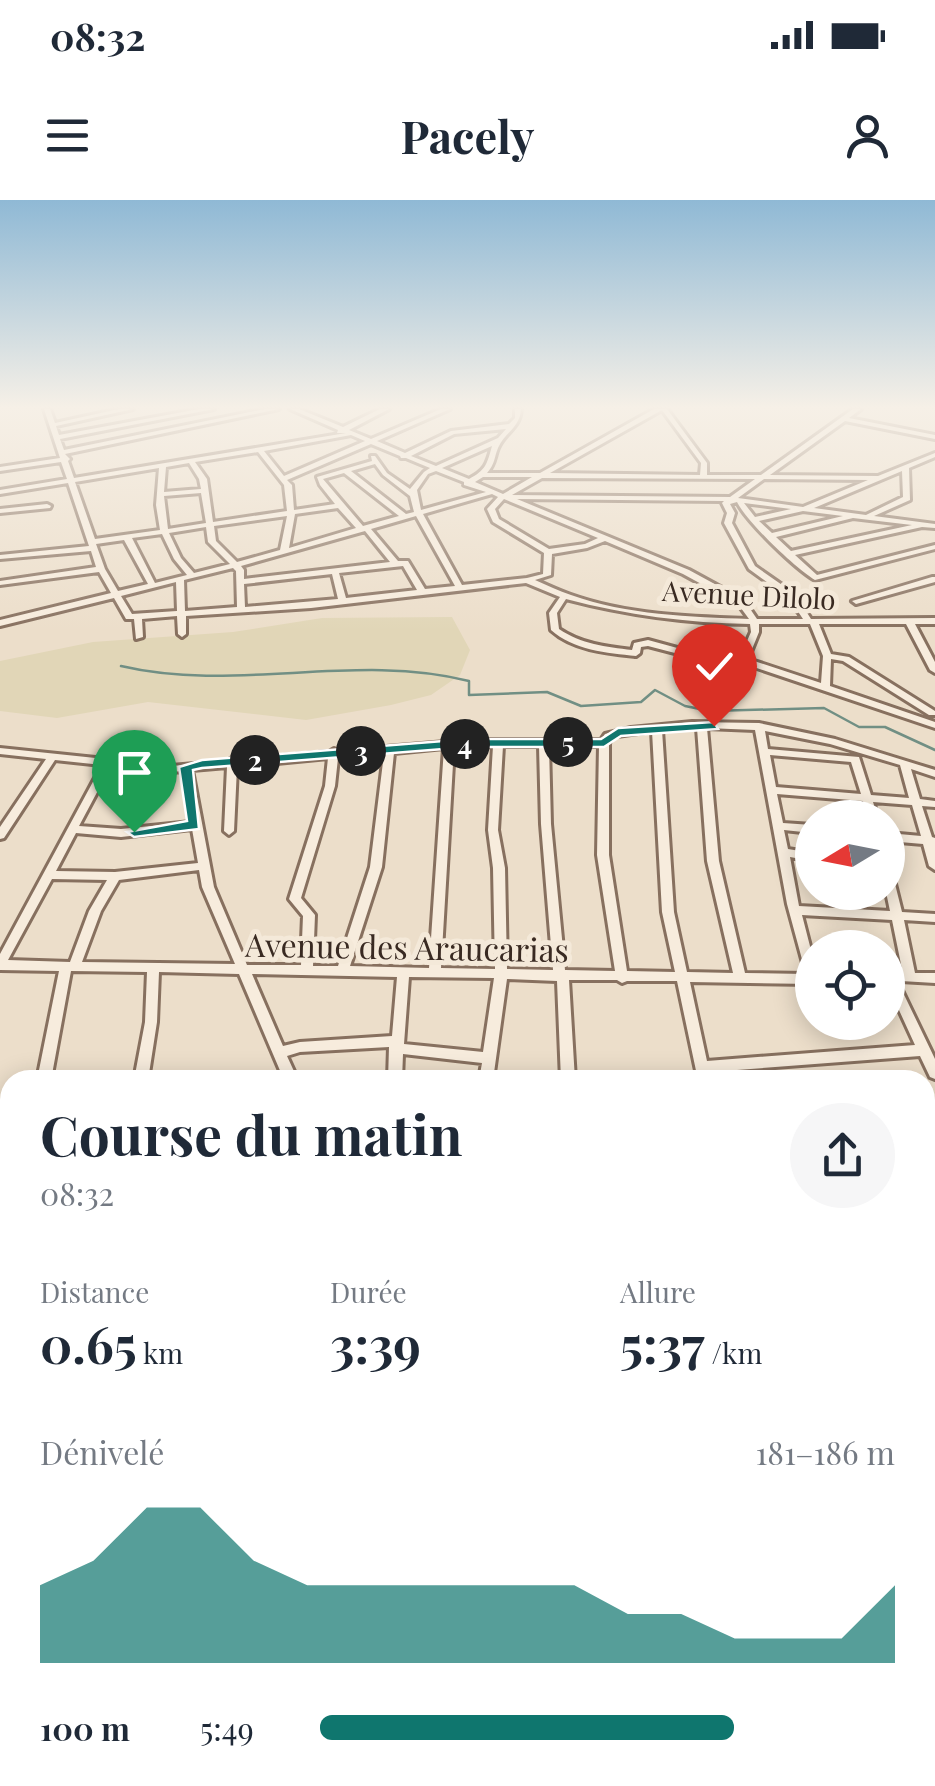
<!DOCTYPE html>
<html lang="fr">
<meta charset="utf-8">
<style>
body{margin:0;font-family:"Playfair Display",serif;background:#f6f6f7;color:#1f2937;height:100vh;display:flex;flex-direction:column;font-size:38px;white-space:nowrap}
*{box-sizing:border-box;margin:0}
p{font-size:32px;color:#747a83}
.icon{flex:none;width:55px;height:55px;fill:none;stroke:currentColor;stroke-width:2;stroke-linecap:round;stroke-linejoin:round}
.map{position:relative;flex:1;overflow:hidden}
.side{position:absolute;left:0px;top:870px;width:935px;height:718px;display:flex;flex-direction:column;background:#fff;border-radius:30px 30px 0 0;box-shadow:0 5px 25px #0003}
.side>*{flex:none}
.needle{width:65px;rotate:260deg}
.controls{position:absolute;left:795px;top:600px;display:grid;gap:20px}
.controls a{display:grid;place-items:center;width:110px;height:110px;border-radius:50%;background:#fff;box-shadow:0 5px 25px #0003;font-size:50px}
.pin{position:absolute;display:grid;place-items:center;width:85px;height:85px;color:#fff;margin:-102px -42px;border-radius:50% 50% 50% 0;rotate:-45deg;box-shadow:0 0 10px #0007}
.pin .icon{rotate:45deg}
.km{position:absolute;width:50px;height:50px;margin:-25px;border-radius:50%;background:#222;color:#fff;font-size:28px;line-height:50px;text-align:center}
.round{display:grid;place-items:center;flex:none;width:105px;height:105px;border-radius:52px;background:#f6f6f7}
.overview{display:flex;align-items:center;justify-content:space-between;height:170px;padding:0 40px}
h1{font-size:55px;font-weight:700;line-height:75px}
.figures{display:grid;grid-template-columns:repeat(3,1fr);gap:15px;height:170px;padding:10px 40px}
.figures div{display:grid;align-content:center}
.figures b{font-size:50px;font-weight:700}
.figures small{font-size:28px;font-weight:400}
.figures p{font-size:28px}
.chart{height:280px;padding:20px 40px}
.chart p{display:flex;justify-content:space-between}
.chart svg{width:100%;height:180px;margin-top:10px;fill:#0f766e;opacity:.7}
ul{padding:0 40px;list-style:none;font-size:32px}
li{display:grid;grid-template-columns:160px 120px 1fr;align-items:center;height:75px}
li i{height:25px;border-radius:12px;background:#0f766e}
.status{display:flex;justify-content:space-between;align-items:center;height:70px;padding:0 50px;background:#fff;direction:ltr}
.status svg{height:28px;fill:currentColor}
header{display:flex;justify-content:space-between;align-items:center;height:130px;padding:0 40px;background:#fff;font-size:45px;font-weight:700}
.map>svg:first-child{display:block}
.farmland{fill:#e1d6b7}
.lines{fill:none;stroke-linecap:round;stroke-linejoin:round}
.stream{stroke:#718f84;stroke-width:2.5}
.minor-casing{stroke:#87705f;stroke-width:6}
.minor{fill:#f7ecdd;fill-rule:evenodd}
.route{fill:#0f766e;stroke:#fff;stroke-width:2.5}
.labels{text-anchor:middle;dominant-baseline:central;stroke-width:10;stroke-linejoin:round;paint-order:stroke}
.far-street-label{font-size:28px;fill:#392a22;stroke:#f4e9d9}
.street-label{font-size:32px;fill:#392a22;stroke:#f4e9d9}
</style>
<div class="status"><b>08:32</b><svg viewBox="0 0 49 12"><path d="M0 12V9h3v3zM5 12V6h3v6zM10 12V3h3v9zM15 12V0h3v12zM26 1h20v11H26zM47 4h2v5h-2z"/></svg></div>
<header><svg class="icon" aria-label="menu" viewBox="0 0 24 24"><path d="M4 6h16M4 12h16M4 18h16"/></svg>Pacely<svg class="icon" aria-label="person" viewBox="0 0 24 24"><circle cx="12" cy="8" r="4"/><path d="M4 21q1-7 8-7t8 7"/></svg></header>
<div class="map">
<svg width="935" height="1586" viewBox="0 0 935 1586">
<rect width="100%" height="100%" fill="#ecdeca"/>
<polygon class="farmland" points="452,417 470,450 460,475 431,495 391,505 306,520 148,502 57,518 0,511 0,461 93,442 233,432 322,418"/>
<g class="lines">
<path class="stream" d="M121 466C235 493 356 452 469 481V495L547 492 581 506 641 502 655 490 685 506 710 511 824 508 859 527H885L935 550"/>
<defs>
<g id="minor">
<path d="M44 209H50L55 223 119 209H133L56 226 59 235 199 209H214L60 239 64 250 265 209H279L65 254 70 259 68 261 74 278 346 233H337L338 230 290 209H299L343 227 380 209H389L349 230 371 239 441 209H450L377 241 405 253 451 231 509 224 515 218V209H521C520 228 505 232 498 248 494 258 495 264 487 273H540L654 209H667L707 263V275H761L853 209H861L849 218 935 235V239L845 221 770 275 878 276 935 253V257L909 268 910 300 874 316 935 324V328L922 327 795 355 817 375 935 345V349L815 380C795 368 747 322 737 302L730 304 735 313 732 323 755 366 795 394 811 419 935 418V424H915L935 462V473L930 470 906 424H819L831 454 849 457 935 511V515H929L843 461 831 459 830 486 935 522V528L742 463 733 462 723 474 720 475 715 472 721 465 648 446 641 447 640 453 636 456C607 453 573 450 551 430L549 413 560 397 526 383 311 408 186 416V434L182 437 178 434 177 416 142 419 143 437 136 439 134 419H126L114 398 0 426V420L111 393 99 372 0 385V381L96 367 91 351 0 359V355L89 346 68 283 0 294V290L67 279 61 262 0 271V267L60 258ZM662 210 701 263 700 275 550 273ZM506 229 498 238 436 266 411 256 454 234ZM351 235 365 241 284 276 264 251ZM371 244 400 256 401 258H406L430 268 424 272 410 289 387 273 375 256H371L372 261 317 277 320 285 335 304 294 310 292 285 287 280ZM492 246C487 264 486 270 469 279L442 268ZM258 252 284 285 287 311 213 322 207 279 195 262ZM189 263 199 279 201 289 164 292 166 267ZM375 264 383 275 410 296 414 312 406 314 351 271ZM159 268 156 305 160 330 95 339 75 282ZM436 271 464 282V285L486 292 421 310 417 290 428 274ZM902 271 903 297 866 315 814 308ZM344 273 399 316 363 326 323 279ZM483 277H532L503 294 475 282ZM542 278 755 279 730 297 512 295ZM764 279 868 280 803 307 738 298ZM201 293 206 323 168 329 164 296ZM492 294 498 297 487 309 493 322 544 353 543 374 527 378 462 385 423 314ZM504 299 598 338 585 344 549 349 499 319 495 309ZM517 299 724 301 722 303 727 313 724 323 749 369 789 398 803 419H757L744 400 689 370ZM744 303 791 309 755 317ZM338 308 356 328 289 348 295 314ZM803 311 843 316 772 333 759 321ZM287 316 280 350 237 362 216 341 214 326ZM416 316 455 386 425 389 408 361H398L371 329ZM853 318 912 325 791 351 776 337ZM206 327 208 342 230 364 194 373 181 358 169 333ZM365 331 390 362 244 379V370L241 366ZM162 334 174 359 187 375 155 383 132 338ZM124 340 148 384 118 391 105 369 96 344ZM605 341 683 374 738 404 749 419C690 417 627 415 571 395 559 391 547 385 535 380L551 375 552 354 587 348ZM403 366 417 390 346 398 339 373ZM233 368 236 371 237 407 185 411 184 380ZM332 374 338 399 245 407 244 384ZM176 382 177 411 132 414 121 396ZM566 399C627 415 687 423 750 424L751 432 740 457H728L725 461 648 440 634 443 632 450C606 447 581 444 559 429L557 413ZM759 424H810L823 456 821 483 748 459 759 432Z"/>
<polygon points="47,304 51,306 50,308 0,313 0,309"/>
<polygon points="932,377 935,377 935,382 856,404 852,401"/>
<path d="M692 522 759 523 835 539 935 570V577L911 569 920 599 935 601V607L922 606 932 637 935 638V670L929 666 923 644 888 641V633L921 636 912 605 873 602 878 618H868L863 601 777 594 783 623 812 625V633L784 630 788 649 812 653V661L790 657 799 706 890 711 886 692 888 671 892 672 902 712 935 714V722L904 720 915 773H935V783L901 781 899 778 903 774 892 720 802 715 812 754V784L690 782 707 861 915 845 888 786V774L894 775 896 778 935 859V879L930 877 920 856 710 872 712 880H698L677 781H627L622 783 617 780H569L575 880H561L557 781 507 779 493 880H479L482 863 403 854 402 880H388L389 847 300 852 287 856 298 880H284L239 774 159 772 157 822 148 880H134L145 822 147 772 71 771 51 880H37L59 771 0 770V754L102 565 55 560 4 638 0 639V627L46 559 0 554V548L172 566 227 561 232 558 236 560 329 552 334 549 339 551 469 540H601L605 534 631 528ZM697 528 707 661 733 773 687 772 674 712 662 530ZM707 528 755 530 787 704 806 774 745 773 719 661ZM652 531 662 712 675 772 627 771 609 655V543L612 538 617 536ZM765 531 830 544 900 565 909 598 871 595 859 557 768 549ZM469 546H493L488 630 493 668 495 769 441 768 454 547ZM503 546H539L541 624 553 770 507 769 505 668 498 630ZM549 546H599L597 655 615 771 565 770 551 624ZM444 548 429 768 350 766 382 667 394 553ZM384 554 370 667 338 766H313L315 715 301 698 335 586 338 558ZM770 555 851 562 861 594 776 587ZM328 558 325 586 289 699 303 716 301 765H247L214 687 192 570 227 567 224 631 229 635 234 631 237 567ZM111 566 172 572 182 571 191 622 121 629 79 626ZM192 629 198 663 115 672 56 671 76 633 121 637ZM199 670 202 687 235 764 82 762 101 711 119 680ZM52 679 107 680 89 711 70 762 8 760ZM252 774 397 777 392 836 300 842 283 846ZM409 777 494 778 483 852 404 844Z"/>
<rect x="925" y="925" width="10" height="12"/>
<polygon points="935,999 935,1013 925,1014 925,1000"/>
<polygon points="935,1090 935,1106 925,1107 925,1091"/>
<rect x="925" y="1188" width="10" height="16"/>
<polygon points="10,1213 10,1231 0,1235 0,1217"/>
<polygon points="925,1268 935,1270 935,1288 925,1286"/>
<polygon points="0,1301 6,1304 10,1314 10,1361 3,1359 0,1349"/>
<polygon points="931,1349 935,1350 935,1370 925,1365 925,1351"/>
<polygon points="10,1482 10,1504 0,1509 0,1487"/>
<polygon points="82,1578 102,1578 105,1586 85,1586"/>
<polygon points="200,1578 226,1578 223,1586 196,1586"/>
<polygon points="315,1578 335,1578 338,1586 318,1586"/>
<polygon points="486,1578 506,1578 508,1586 488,1586"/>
<polygon points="887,1578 910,1578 907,1586 884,1586"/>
</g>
</defs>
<use href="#minor" class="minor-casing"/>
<use href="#minor" class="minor"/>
</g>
<linearGradient id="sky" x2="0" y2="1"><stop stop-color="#8fb9d5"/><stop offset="0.48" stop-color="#f6f0e7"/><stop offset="1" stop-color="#f6f0e7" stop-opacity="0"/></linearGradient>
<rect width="935" height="431" fill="url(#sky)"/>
<polygon class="route" points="714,522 718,529 621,536 604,547 469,547 202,568 193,570 199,629 134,637 127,632 187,621 179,567 202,560 469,539 601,539 618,528"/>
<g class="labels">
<g class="far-street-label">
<text transform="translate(749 394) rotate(3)">Avenue Dilolo</text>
</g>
<g class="street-label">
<text transform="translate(407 746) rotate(1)">Avenue des Araucarias</text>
</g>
</g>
</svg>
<div class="controls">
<a><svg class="needle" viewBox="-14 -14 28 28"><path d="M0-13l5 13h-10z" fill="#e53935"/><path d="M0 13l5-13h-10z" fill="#747a83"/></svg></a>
<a><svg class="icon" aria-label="locate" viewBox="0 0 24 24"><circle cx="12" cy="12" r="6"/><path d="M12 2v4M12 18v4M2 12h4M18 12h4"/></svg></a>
</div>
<div class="pin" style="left:134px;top:632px;background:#1e9e55"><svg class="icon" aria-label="arrive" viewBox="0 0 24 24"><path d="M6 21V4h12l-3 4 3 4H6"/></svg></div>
<div class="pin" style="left:714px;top:526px;background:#d93025"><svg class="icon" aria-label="check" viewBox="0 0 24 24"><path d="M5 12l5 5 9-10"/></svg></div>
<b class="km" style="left:255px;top:560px">2</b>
<b class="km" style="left:361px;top:551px">3</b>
<b class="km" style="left:465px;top:544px">4</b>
<b class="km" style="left:568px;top:542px">5</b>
<section class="side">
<div class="overview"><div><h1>Course du matin</h1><p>08:32</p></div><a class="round"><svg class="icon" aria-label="share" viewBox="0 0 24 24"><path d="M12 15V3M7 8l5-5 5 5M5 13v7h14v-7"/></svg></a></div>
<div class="figures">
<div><p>Distance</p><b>0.65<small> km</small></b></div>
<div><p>Durée</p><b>3:39</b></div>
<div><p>Allure</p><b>5:37<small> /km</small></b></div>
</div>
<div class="chart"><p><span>Dénivelé</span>181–186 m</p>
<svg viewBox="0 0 160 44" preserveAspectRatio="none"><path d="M0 44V25L10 19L20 6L30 6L40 19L50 25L60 25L70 25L80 25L90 25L100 25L110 32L120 32L130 38L140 38L150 38L160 25V44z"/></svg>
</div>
<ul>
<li><b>100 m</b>5:49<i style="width:72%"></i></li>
</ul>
</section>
</div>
